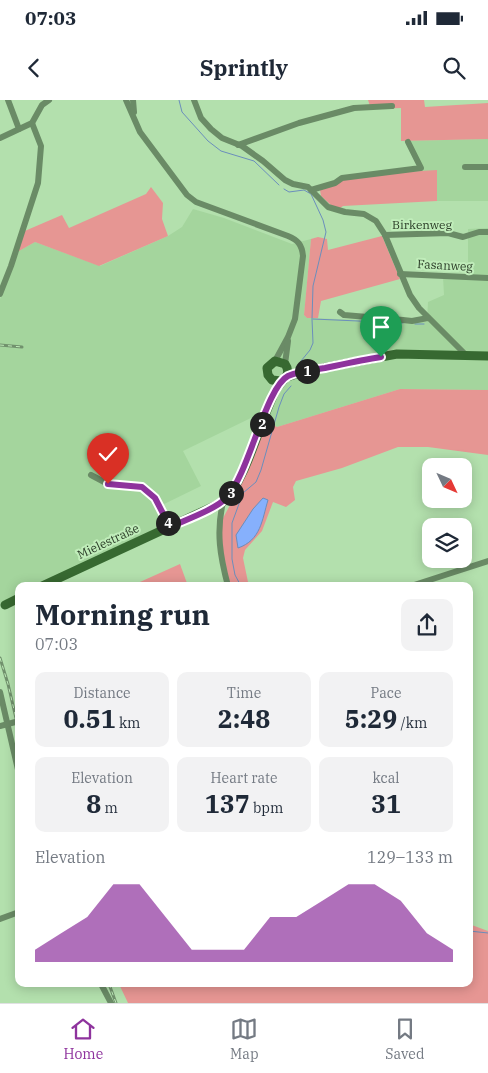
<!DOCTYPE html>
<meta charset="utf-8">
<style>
body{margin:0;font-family:"IBM Plex Serif",serif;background:#f2f2f3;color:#1f2937;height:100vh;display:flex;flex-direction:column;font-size:19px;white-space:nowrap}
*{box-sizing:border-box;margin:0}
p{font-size:16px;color:#747a83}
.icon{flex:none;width:28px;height:28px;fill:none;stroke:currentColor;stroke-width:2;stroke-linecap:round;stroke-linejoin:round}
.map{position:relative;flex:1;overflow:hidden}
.panel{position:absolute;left:15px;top:482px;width:458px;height:405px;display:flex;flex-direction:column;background:#fff;border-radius:10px;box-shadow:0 2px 12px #0003}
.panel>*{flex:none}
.needle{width:32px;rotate:134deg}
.tools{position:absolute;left:422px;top:358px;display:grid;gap:10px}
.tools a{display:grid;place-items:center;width:50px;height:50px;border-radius:10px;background:#fff;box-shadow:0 2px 12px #0003;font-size:25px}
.pin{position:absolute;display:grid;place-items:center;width:42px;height:42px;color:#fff;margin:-51px -21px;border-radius:50% 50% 50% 0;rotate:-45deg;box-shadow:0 0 5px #0007}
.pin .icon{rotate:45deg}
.km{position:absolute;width:25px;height:25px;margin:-12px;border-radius:50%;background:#222;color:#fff;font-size:14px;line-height:25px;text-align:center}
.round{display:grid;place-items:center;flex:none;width:52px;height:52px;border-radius:10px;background:#f2f2f3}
.summary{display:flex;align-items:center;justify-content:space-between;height:85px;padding:0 20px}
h1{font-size:28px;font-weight:700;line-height:38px}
.metrics{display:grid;grid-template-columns:repeat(3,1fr);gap:8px;height:85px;padding:5px 20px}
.metrics div{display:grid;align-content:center;border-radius:10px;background:#f2f2f3;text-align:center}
.metrics b{font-size:25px;font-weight:700}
.metrics small{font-size:14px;font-weight:400}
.metrics p{font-size:14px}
.chart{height:140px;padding:10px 20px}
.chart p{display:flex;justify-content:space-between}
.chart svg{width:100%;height:90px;margin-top:5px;fill:#8e339d;opacity:.7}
.status{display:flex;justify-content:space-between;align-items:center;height:35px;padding:0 25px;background:#fff;direction:ltr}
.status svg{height:14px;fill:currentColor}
header{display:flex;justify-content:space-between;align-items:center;height:65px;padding:0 20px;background:#fff;font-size:22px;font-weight:700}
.tab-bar{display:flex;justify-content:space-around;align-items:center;height:70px;border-top:1px solid #e0e1e3;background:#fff;font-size:14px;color:#747a83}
.tab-bar a{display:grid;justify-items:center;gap:2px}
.tab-bar .on{color:#8e339d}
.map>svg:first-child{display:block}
.built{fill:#a4d59d}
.green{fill:#e69693}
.water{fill:#86b0fc;stroke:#6b8ebc}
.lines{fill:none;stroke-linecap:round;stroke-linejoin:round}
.stream{stroke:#6b8ebc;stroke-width:1}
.street{stroke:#6a8b66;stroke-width:6}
.secondary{stroke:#376931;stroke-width:9}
.rail-casing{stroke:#71916d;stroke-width:3}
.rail{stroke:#c0edba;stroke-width:1;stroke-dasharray:4;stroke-linecap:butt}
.route-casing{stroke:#fff;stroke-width:10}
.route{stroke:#8e339d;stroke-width:6}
.labels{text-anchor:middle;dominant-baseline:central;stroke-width:4;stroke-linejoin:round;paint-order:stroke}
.street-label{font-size:12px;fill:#2b3d28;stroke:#c0edba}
</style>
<div class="status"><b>07:03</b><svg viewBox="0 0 49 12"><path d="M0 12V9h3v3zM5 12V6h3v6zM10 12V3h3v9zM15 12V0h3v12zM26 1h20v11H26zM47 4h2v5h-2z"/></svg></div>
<header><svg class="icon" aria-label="back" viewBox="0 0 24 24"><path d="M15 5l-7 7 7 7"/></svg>Sprintly<svg class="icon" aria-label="search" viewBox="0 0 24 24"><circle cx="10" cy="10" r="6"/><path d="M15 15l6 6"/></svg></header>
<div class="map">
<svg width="488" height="903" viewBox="0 0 488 903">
<rect width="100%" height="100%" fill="#b3e0ad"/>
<g class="built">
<polygon points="488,39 488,101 437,101 437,71 421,71 406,41"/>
<polygon points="193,109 224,118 292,144 311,139 304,215 307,218 427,222 428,202 444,195 443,177 468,176 468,129 488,128 488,290 400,289 277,327 257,315 183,351 201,386 158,407 165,424 36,486 19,486 19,495 0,503 0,199 19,151 35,142 100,166 168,136 182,127"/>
</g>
<g class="green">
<polygon points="368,0 424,0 425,7 488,3 488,39 401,41 401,8 371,9"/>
<polygon points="437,70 437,101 343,106 339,109 331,105 321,96 320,90 342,80 390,73"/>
<polygon points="151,87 163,103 162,119 168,136 99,166 35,142 19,151 20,133 62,115 69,128 146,94"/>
<polygon points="382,136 400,179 321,201 318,218 307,218 304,215 311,139 318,137 327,139 328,150"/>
<polygon points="400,289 488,290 488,355 428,347 398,347 342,368 296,381 293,387 295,400 286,407 273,402 262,431 245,450 243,458 248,482 246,486 232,486 229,482 221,443 222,420 237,392 266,321 277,327"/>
<polygon points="180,464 188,486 131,486"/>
<polygon points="469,824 488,831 488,903 128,903 119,884 469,884"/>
</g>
<path class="water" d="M263 398 268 400C262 420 261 440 238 448L236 435 253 409Z"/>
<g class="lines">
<g class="stream">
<polyline points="179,0 182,12 208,41 221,51 254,61 279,85"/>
<polyline points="284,89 289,92 304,90 311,94 323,120 326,132 313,186 312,219 313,243 310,250 301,261"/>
<polyline points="313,219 403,223"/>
<polyline points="415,224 424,224"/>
<polyline points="241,486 235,475 232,459 232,423 243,393 256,382 261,370 279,307 284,294 291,286"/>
<polyline points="469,831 488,833"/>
</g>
<g class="street">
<polyline points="8,0 19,29"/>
<path d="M126 0 140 32 187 95 196 102 288 136C298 140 302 145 303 156L295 219 288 237 275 261"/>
<polyline points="133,0 134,12"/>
<polyline points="194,0 201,18 211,29 222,38 242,46 263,61 285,80 293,84 308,87 328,107 345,112 364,114 376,121 385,135 410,195 419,208 466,255"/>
<polyline points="0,38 32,23 42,5 49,0"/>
<polyline points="238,45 299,23 354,8 392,6"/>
<polyline points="465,67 488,67"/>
<polyline points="311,90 335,83 342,78 421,68 408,42"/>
<polyline points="385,135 448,133 463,137 479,132 488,132"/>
<polyline points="400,174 488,178"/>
<polyline points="0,194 11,166 38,83 41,46 32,23"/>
<polyline points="340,212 344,215 403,220 412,221 428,218"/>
<polyline points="285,264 288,241"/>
<polyline points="91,375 108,384 142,387 155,398 170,427"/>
<path d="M223 402C216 432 220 456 228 486"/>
<polyline points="411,486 488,461"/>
<polyline points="0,592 19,674"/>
<polyline points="0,626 19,621"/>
<polyline points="0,819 19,812"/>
<polyline points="101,884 111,903"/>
</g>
<g class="secondary">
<polyline points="287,277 306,271 397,254 488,256"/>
<path d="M42 486 223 402C247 380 260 320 276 290 281 281 293 275 285 264L275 261 267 268 268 275 272 280 281 281"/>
<polyline points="5,505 19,498"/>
</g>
<defs>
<g id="rail">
<polyline points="0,245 22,247"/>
<polyline points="0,558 8,584 19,631"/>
<polyline points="109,884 116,903"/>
</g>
</defs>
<use href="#rail" class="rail-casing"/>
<use href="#rail" class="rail"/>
</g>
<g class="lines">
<defs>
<path id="route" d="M108 384 142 387 155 398 170 427C185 420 217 409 227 397 249 373 266 287 288 276 299 271 313 270 325 268 344 264 362 260 381 257"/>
</defs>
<use href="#route" class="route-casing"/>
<use href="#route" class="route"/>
</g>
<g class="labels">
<g class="street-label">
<text x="422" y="124">Birkenweg</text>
<text transform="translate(445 165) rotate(3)">Fasanweg</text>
<text transform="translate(108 441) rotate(-25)">Mielestraße</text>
</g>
</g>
</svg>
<div class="tools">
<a><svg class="needle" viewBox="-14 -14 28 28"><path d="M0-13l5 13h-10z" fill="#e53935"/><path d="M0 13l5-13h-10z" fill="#747a83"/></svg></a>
<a><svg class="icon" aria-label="layers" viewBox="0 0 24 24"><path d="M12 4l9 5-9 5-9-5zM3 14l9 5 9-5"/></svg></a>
</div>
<div class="pin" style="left:381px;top:257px;background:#1e9e55"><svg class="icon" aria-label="arrive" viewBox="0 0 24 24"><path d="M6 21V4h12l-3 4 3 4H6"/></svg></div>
<div class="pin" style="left:108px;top:384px;background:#d93025"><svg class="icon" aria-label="check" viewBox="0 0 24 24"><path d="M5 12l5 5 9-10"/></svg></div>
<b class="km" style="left:307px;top:271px">1</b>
<b class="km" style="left:262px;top:324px">2</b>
<b class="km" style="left:231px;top:393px">3</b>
<b class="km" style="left:168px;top:423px">4</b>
<section class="panel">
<div class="summary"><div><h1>Morning run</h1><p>07:03</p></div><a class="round"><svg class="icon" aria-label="share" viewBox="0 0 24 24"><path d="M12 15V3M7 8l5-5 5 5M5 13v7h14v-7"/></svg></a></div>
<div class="metrics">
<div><p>Distance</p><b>0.51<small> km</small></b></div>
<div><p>Time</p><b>2:48</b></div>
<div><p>Pace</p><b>5:29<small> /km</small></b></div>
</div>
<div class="metrics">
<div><p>Elevation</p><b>8<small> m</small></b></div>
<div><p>Heart rate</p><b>137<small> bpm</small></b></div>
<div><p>kcal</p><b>31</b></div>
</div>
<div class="chart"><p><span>Elevation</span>129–133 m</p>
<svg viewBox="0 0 160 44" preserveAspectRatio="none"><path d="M0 44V38L10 30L20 22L30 6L40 6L50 22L60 38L70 38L80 38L90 22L100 22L110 14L120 6L130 6L140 14L150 30L160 38V44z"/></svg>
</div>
</section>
</div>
<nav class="tab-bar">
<a class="on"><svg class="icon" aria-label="home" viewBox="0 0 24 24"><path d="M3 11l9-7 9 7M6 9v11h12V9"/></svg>Home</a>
<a><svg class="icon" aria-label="map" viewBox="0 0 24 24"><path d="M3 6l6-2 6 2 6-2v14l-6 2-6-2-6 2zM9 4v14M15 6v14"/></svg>Map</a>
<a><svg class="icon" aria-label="saved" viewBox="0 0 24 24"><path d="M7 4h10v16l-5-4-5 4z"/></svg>Saved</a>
</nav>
